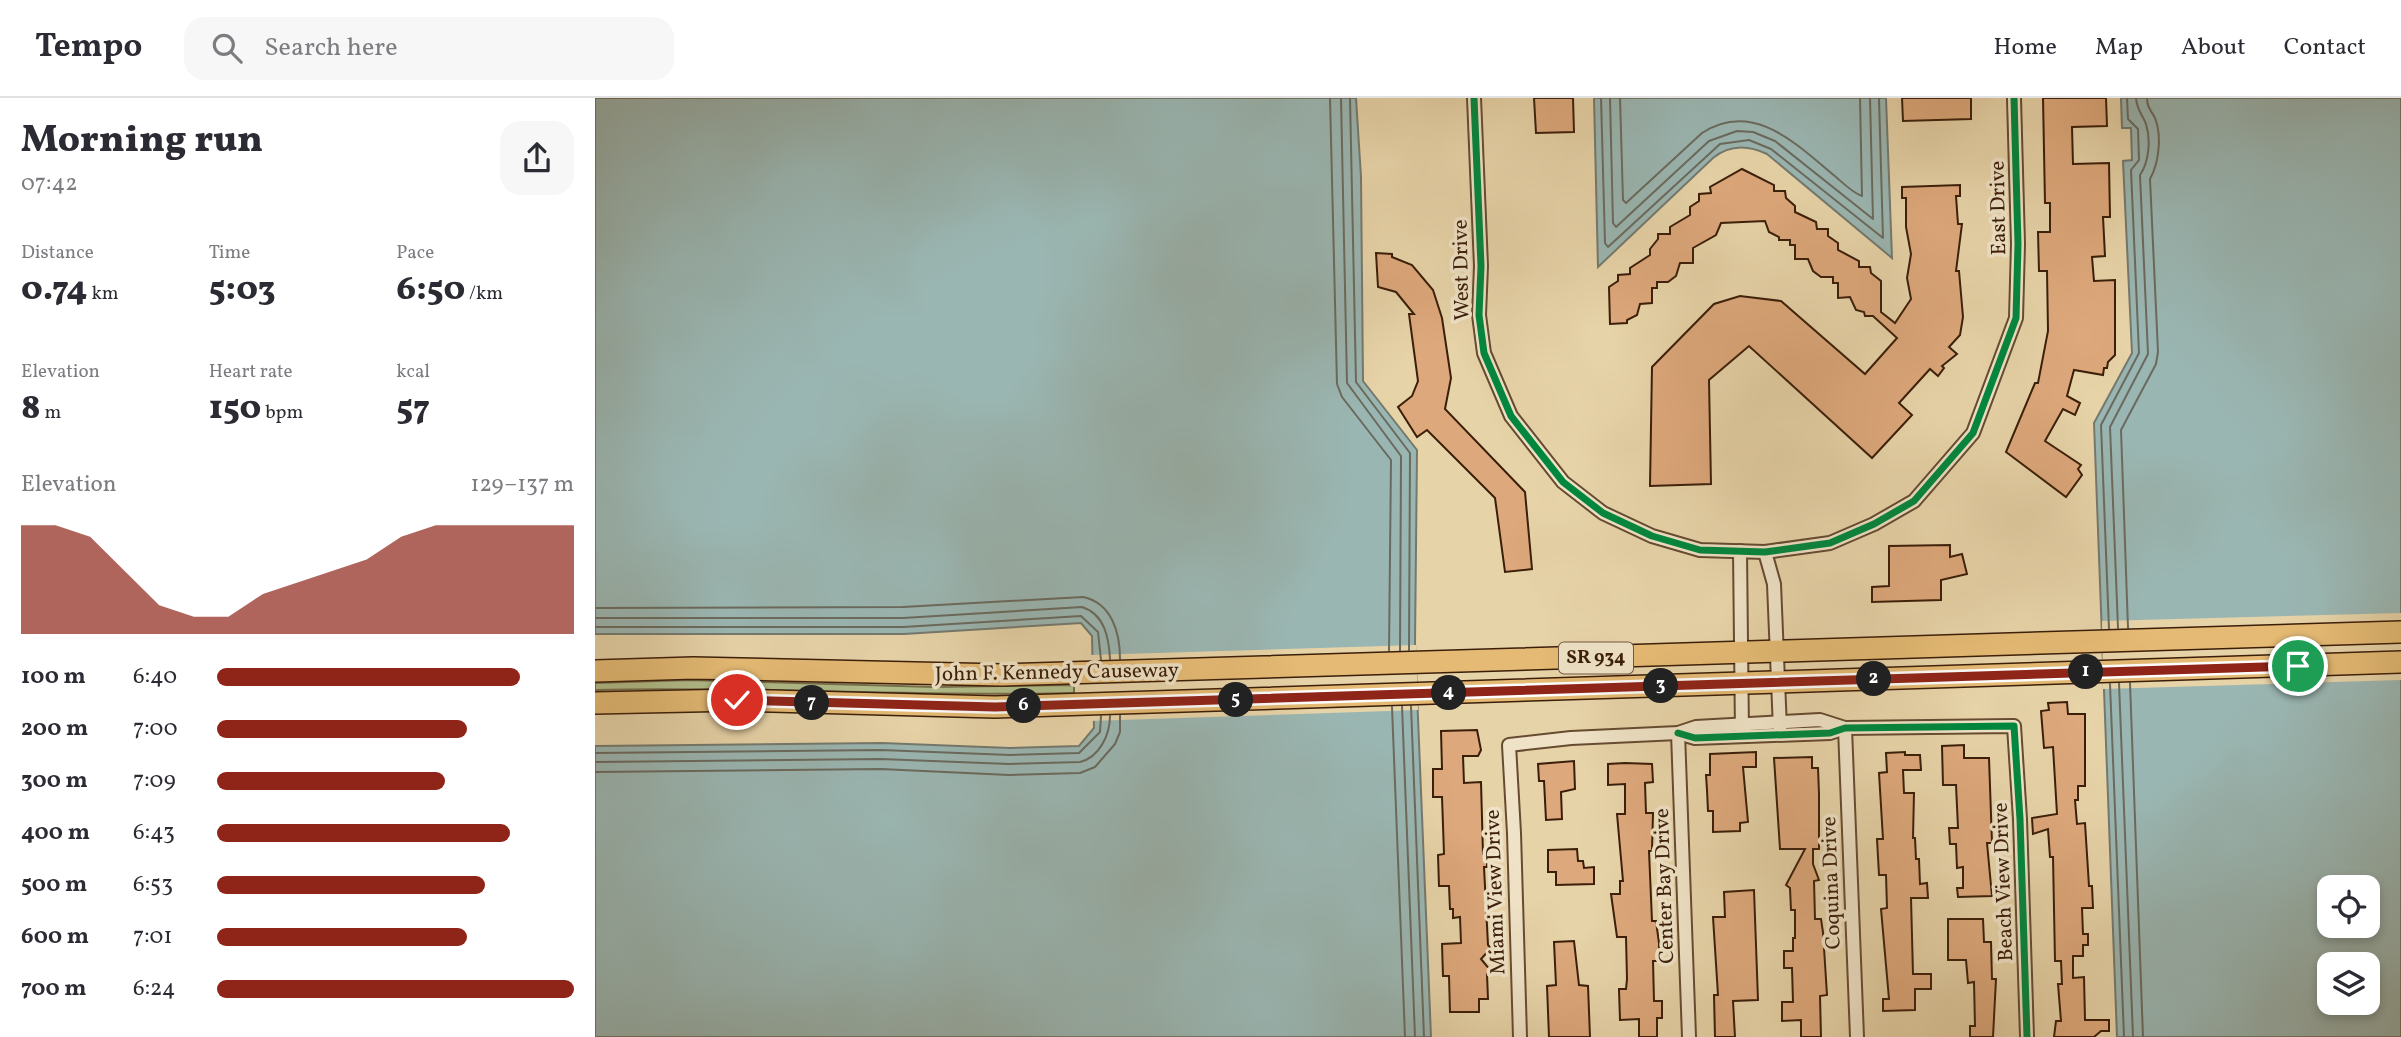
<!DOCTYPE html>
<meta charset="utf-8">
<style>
body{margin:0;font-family:Vollkorn,serif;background:#f7f7f7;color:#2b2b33;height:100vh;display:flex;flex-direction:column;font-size:26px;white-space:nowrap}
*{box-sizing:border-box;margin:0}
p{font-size:23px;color:#7c7c81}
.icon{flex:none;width:38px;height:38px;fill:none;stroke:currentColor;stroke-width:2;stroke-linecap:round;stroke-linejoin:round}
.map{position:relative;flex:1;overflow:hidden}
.side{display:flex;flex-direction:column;background:#fff;width:595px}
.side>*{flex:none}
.fabs{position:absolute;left:1722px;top:777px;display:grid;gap:14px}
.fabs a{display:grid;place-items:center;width:63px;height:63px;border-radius:14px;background:#fff;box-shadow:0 4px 10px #0003;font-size:35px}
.pin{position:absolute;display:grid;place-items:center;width:60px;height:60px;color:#fff;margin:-30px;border:4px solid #fff;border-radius:50%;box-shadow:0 2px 7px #0007}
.km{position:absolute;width:35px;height:35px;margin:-18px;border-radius:50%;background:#222;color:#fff;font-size:19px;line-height:35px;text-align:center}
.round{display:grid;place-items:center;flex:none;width:74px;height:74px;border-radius:21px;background:#f7f7f7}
.headline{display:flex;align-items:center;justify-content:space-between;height:119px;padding:0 21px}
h1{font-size:38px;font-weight:800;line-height:52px}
.metrics{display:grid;grid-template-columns:repeat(3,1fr);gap:10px;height:119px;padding:7px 21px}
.metrics div{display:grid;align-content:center}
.metrics b{font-size:35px;font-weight:800}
.metrics small{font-size:19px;font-weight:400}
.metrics p{font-size:19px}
.chart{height:196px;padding:14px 21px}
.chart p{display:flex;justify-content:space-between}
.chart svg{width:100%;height:126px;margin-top:7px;fill:#8f2418;opacity:.7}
ul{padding:0 21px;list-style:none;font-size:23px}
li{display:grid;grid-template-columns:112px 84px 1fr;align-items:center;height:52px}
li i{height:18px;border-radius:9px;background:#8f2418}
header{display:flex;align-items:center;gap:42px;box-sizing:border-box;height:98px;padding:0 35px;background:#fff;border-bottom:2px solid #e1e1e2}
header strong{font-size:33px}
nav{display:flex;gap:38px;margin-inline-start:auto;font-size:24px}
.search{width:490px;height:63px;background:#f7f7f7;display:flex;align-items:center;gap:18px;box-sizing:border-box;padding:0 24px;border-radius:21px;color:#7c7c81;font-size:26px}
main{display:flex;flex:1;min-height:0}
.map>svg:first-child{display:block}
.green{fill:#b1be8b;stroke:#766e4a;stroke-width:2}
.water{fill:#9ab6b2;stroke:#74796e;stroke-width:2;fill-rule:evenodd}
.pier{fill:#e7d3a8}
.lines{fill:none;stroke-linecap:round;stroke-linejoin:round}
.shore{stroke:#6a6a5e;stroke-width:2}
.building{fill:#dda87b;stroke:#3b1e09;stroke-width:2}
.minor-casing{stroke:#664b31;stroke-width:16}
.primary-casing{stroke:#3b1e09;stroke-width:24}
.minor{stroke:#efe2c6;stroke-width:12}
.primary{stroke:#e4ba74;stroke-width:21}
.cycleway-casing{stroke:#efe2c6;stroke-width:11}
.cycleway{stroke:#00873e;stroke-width:7}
.route-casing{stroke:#fff;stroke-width:14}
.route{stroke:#8f2418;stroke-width:9}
.labels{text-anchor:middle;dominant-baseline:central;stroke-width:7;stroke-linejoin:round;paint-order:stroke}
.shield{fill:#efe2c6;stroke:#715942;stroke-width:2}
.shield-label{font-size:19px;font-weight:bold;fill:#3b1e09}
.street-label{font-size:21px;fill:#3b1e09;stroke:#efe2c6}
</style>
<header>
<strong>Tempo</strong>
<div class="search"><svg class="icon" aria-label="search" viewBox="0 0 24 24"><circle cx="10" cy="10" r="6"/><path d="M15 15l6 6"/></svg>Search here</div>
<nav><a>Home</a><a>Map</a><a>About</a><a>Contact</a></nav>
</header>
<main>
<section class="side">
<div class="headline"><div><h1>Morning run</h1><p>07:42</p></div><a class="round"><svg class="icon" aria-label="share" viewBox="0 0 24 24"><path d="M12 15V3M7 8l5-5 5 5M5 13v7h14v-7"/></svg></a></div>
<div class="metrics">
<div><p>Distance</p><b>0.74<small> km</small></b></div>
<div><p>Time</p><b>5:03</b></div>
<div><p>Pace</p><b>6:50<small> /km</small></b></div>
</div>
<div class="metrics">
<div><p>Elevation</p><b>8<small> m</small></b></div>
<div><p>Heart rate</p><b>150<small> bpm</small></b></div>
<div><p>kcal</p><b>57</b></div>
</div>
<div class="chart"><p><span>Elevation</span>129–137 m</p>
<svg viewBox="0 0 160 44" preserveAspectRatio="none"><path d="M0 44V6L10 6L20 10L30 22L40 34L50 38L60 38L70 30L80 26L90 22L100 18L110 10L120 6L130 6L140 6L150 6L160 6V44z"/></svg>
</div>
<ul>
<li><b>100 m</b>6:40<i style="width:85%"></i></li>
<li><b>200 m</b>7:00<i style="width:70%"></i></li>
<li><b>300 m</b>7:09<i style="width:64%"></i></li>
<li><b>400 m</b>6:43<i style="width:82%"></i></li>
<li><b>500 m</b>6:53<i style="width:75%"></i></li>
<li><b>600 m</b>7:01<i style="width:70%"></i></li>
<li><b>700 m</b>6:24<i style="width:100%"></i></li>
</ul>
</section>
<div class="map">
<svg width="1806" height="939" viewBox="0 0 1806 939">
<rect width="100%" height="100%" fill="#e7d3a8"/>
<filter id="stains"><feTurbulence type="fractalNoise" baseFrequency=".00286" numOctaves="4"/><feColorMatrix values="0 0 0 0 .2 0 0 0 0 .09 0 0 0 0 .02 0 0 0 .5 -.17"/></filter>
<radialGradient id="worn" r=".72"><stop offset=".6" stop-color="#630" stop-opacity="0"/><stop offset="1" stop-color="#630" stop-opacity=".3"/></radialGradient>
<path class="green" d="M94 582 339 589 479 587V595C319 599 160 588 0 592V585Z"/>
<g class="water">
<polygon points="0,0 761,0 766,79 768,283 822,352 820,546 836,939 0,939 0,648 287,645 415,650 484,648 499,630 497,538 486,525 309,536 0,536"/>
<path d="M999 0H1291L1297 160 1172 56C1153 47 1135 46 1118 60L1003 169Z"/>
<path d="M1526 0H1806V939H1522L1499 325 1537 255 1528 63 1537 62 1536 30H1527ZM1734 789H1773V828H1734ZM1734 866H1773V905H1734Z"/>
</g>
<g class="pier">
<polygon points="1806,515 1806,582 1508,591 1507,523"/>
<polygon points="821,547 823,612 495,623 495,557"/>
</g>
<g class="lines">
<g class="shore">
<polyline points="735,0 742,286 747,299 796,362 794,553"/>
<polyline points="746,0 752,285 806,358 805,553"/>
<polyline points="755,0 761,284 815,355 814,552"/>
<polyline points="1006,0 1010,145 1013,149 1125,46 1154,42 1176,51 1288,140 1284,0"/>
<polyline points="1015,0 1018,125 1021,129 1114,43 1142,33 1158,34 1180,43 1278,121 1275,0"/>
<path d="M1025 0 1028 102 1031 105 1107 35C1159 1 1203 48 1241 79 1249 86 1258 95 1267 98L1265 0"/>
<path d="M0 510 308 509 488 499C517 505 525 535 525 561"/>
<path d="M0 520H308L487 509C510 516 514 541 515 561"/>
<polyline points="0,529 308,529 486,518 503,534 506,562"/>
<path d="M1523 530 1515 329 1553 256 1545 77C1554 64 1556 42 1551 26 1547 15 1542 13 1541 0"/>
<path d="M1533 530 1526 332 1561 266 1563 254 1555 81C1564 65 1567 38 1560 20 1556 12 1552 10 1552 0"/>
<polyline points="1514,531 1506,327 1544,255 1536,72 1544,62 1543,31 1533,21 1532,0"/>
<polyline points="1524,585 1538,939"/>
<polyline points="1535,585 1548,939"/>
<polyline points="1515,586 1529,939"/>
<polyline points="807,608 820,939"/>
<polyline points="816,608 829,939"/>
<polyline points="797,609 810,939"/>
<polyline points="0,655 286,652 415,657 484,655 505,634 506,618"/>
<path d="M0 664 286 661 414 666 485 664C505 659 515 636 515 618"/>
<polyline points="0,674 286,671 414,677 485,675 500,669 520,646 525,634 525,617"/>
</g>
</g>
<g class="building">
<polygon points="939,0 978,0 979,34 941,35"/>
<polygon points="1307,0 1376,0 1376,21 1308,23"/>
<polygon points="1448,0 1511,0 1512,28 1477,29 1478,66 1514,65 1515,119 1508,119 1510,158 1497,159 1499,183 1520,182 1520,257 1513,264 1512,270 1509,270 1508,277 1479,272 1472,298 1485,305 1480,317 1468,311 1450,343 1486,367 1483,371 1487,377 1471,399 1411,354 1440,285 1443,285 1453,233 1452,173 1444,173 1443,134 1455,134 1455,105 1450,105"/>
<polygon points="1147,71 1179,87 1179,93 1190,93 1191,100 1200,108 1200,114 1221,124 1222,131 1233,131 1233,138 1243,145 1243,152 1264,163 1264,169 1275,169 1276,175 1286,183 1286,214 1300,225 1316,201 1312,180 1316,156 1311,129 1311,100 1307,100 1307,89 1365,87 1365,98 1361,98 1363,126 1367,126 1361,173 1364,173 1368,219 1365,237 1354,249 1362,256 1347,268 1349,270 1343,278 1335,271 1304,305 1317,317 1277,360 1154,248 1114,282 1116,386 1055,388 1057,269 1119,206 1145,198 1186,203 1270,276 1302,240 1278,218 1270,218 1269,214 1261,212 1255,199 1243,200 1243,185 1238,185 1238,179 1226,179 1218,173 1213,161 1200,161 1200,147 1195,147 1195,142 1184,142 1184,139 1174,134 1170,123 1126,125 1121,137 1098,150 1098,165 1085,165 1081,178 1073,184 1062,184 1062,190 1057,190 1057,205 1045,206 1042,217 1032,222 1032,225 1015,226 1014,189 1023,183 1023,177 1035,176 1035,170 1055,157 1055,151 1063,141 1063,136 1075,136 1075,129 1095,117 1095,109 1104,103 1104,96 1116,95 1115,89"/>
<polygon points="781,155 797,156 797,159 817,167 838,192 847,220 856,280 850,311 930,394 937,471 910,474 900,400 832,332 822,339 803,309 817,298 823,283 814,216 819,216 801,194 783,189"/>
<polygon points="1355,447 1355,459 1367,456 1372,476 1346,482 1346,502 1277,504 1277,489 1294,488 1294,448"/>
<polygon points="1472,604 1473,616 1490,616 1490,688 1483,688 1483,702 1480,702 1482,726 1490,725 1494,788 1497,788 1498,810 1487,810 1488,836 1493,836 1493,847 1488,847 1488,858 1478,858 1478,880 1489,879 1490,922 1514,922 1514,933 1506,933 1499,939 1459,939 1461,923 1466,923 1463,886 1467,886 1466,863 1460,863 1458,759 1455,759 1453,731 1438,736 1437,720 1462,716 1458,649 1449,650 1446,613 1454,612 1453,605"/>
<polygon points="882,632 886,652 883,658 868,658 869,685 886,684 888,756 892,756 892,769 889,769 893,847 896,850 886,861 896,873 892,876 893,901 884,901 884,914 855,914 854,878 848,878 847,846 866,845 865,819 858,820 858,811 855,811 854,788 844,788 843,757 849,756 847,699 838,699 838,671 847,671 846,633"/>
<polygon points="1369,647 1369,660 1394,660 1397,745 1392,745 1397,798 1363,799 1362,790 1368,790 1368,769 1362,770 1361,746 1355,746 1354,730 1363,730 1361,687 1348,687 1347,648"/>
<polygon points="1161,654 1161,669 1148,669 1153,724 1145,725 1145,733 1118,734 1118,713 1113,713 1112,692 1111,677 1115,677 1115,656"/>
<polygon points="1310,654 1310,657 1325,657 1326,672 1308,672 1309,695 1319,695 1318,740 1320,740 1321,761 1324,761 1325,786 1332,785 1333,800 1316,800 1318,876 1336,876 1336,891 1320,891 1320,912 1288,913 1288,901 1294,901 1286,811 1292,810 1291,777 1284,777 1282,741 1288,741 1284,675 1292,674 1291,655"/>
<polygon points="1217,659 1217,670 1223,670 1224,696 1224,751 1218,751 1218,766 1224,782 1219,783 1220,821 1226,821 1228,834 1232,897 1225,898 1226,939 1206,939 1206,922 1187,923 1187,904 1198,904 1197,870 1189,870 1189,853 1198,853 1198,840 1200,840 1200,812 1196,812 1195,790 1191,787 1210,751 1185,751 1179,660"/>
<polygon points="979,663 980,691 966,694 967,721 951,722 949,683 944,683 943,666"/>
<polygon points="1030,665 1057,666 1058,684 1050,685 1051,715 1058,715 1057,753 1054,753 1057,823 1061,823 1064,845 1064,863 1058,863 1059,903 1067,903 1067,920 1062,920 1062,939 1044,939 1044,921 1025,922 1024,891 1031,891 1032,881 1031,839 1022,839 1016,796 1025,796 1025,783 1028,783 1022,716 1030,716 1030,686 1013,687 1013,666"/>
<polygon points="982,751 983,763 988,763 989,770 999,769 999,786 961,787 961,774 953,774 953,752"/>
<polygon points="1159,792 1163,902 1138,903 1140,939 1120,939 1119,897 1123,897 1118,819 1130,819 1129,794"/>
<polygon points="1353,821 1388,821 1389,844 1396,844 1397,881 1401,881 1398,939 1375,939 1375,928 1380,928 1379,884 1373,885 1371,862 1353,862"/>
<polygon points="979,843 984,887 993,888 995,939 954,939 952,888 961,887 959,844"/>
</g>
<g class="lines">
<defs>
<g id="minor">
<polyline points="879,0 886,168 884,217 889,255 916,318 968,384 1008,415 1057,438 1105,452 1170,454 1235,445 1279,426 1319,403 1378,335 1421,220 1423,146 1419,0"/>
<polyline points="1145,453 1147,635"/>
<polyline points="1170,454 1179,486 1185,631"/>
<polyline points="1250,630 1262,939"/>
<polyline points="1083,635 1100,640 1235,635 1250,630 1419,628 1425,721 1432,939"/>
<polyline points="1083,635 1094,939"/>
<polyline points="925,939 919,735 914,647 976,640 1083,635 1101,629 1225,622 1250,630"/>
</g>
<g id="primary">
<polyline points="0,573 98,570 407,577 1806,534"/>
<polyline points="0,605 142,602 400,609 1806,564"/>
</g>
</defs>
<use href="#minor" class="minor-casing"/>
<use href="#primary" class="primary-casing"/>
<use href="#minor" class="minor"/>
<use href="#primary" class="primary"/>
<defs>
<g id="cycleway">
<polyline points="879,0 886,168 884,217 889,255 916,318 968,384 1008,415 1057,438 1105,452 1170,454 1235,445 1279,426 1319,403 1378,335 1421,220 1423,146 1419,0"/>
<polyline points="1083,635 1100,640 1235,635 1250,630 1419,628 1425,721 1432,939"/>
</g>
</defs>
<use href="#cycleway" class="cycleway-casing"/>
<use href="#cycleway" class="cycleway"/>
</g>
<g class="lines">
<defs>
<polyline id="route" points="142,602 400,609 1703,568"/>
</defs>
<use href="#route" class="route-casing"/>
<use href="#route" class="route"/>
</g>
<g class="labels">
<rect class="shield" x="964" y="544.5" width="74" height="31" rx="5"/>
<g class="shield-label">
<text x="1001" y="560">SR 934</text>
</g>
<g class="street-label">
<text transform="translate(1404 110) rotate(-91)">East Drive</text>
<text transform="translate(867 172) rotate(-91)">West Drive</text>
<text transform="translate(462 575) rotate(-1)">John F. Kennedy Causeway</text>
<text transform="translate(1409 784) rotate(-92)">Beach View Drive</text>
<text transform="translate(1237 785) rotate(-92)">Coquina Drive</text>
<text transform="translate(1070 788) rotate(-92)">Center Bay Drive</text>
<text transform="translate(901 794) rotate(-92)">Miami View Drive</text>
</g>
</g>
<rect width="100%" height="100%" filter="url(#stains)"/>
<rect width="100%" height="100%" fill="url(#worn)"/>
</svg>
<div class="fabs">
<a><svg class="icon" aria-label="locate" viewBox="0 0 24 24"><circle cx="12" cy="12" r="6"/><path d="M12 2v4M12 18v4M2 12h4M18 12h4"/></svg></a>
<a><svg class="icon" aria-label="layers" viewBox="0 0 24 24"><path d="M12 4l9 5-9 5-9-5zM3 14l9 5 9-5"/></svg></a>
</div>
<div class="pin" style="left:1703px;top:568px;background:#1e9e55"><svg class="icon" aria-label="arrive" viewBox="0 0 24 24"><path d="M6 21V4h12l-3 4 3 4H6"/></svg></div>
<div class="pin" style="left:142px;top:602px;background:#d93025"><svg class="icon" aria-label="check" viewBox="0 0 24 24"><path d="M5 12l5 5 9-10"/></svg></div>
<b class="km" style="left:1491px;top:574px">1</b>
<b class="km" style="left:1279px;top:581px">2</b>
<b class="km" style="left:1066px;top:588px">3</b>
<b class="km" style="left:854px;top:595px">4</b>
<b class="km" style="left:641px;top:602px">5</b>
<b class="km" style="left:429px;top:608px">6</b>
<b class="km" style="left:217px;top:605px">7</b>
</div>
</main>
